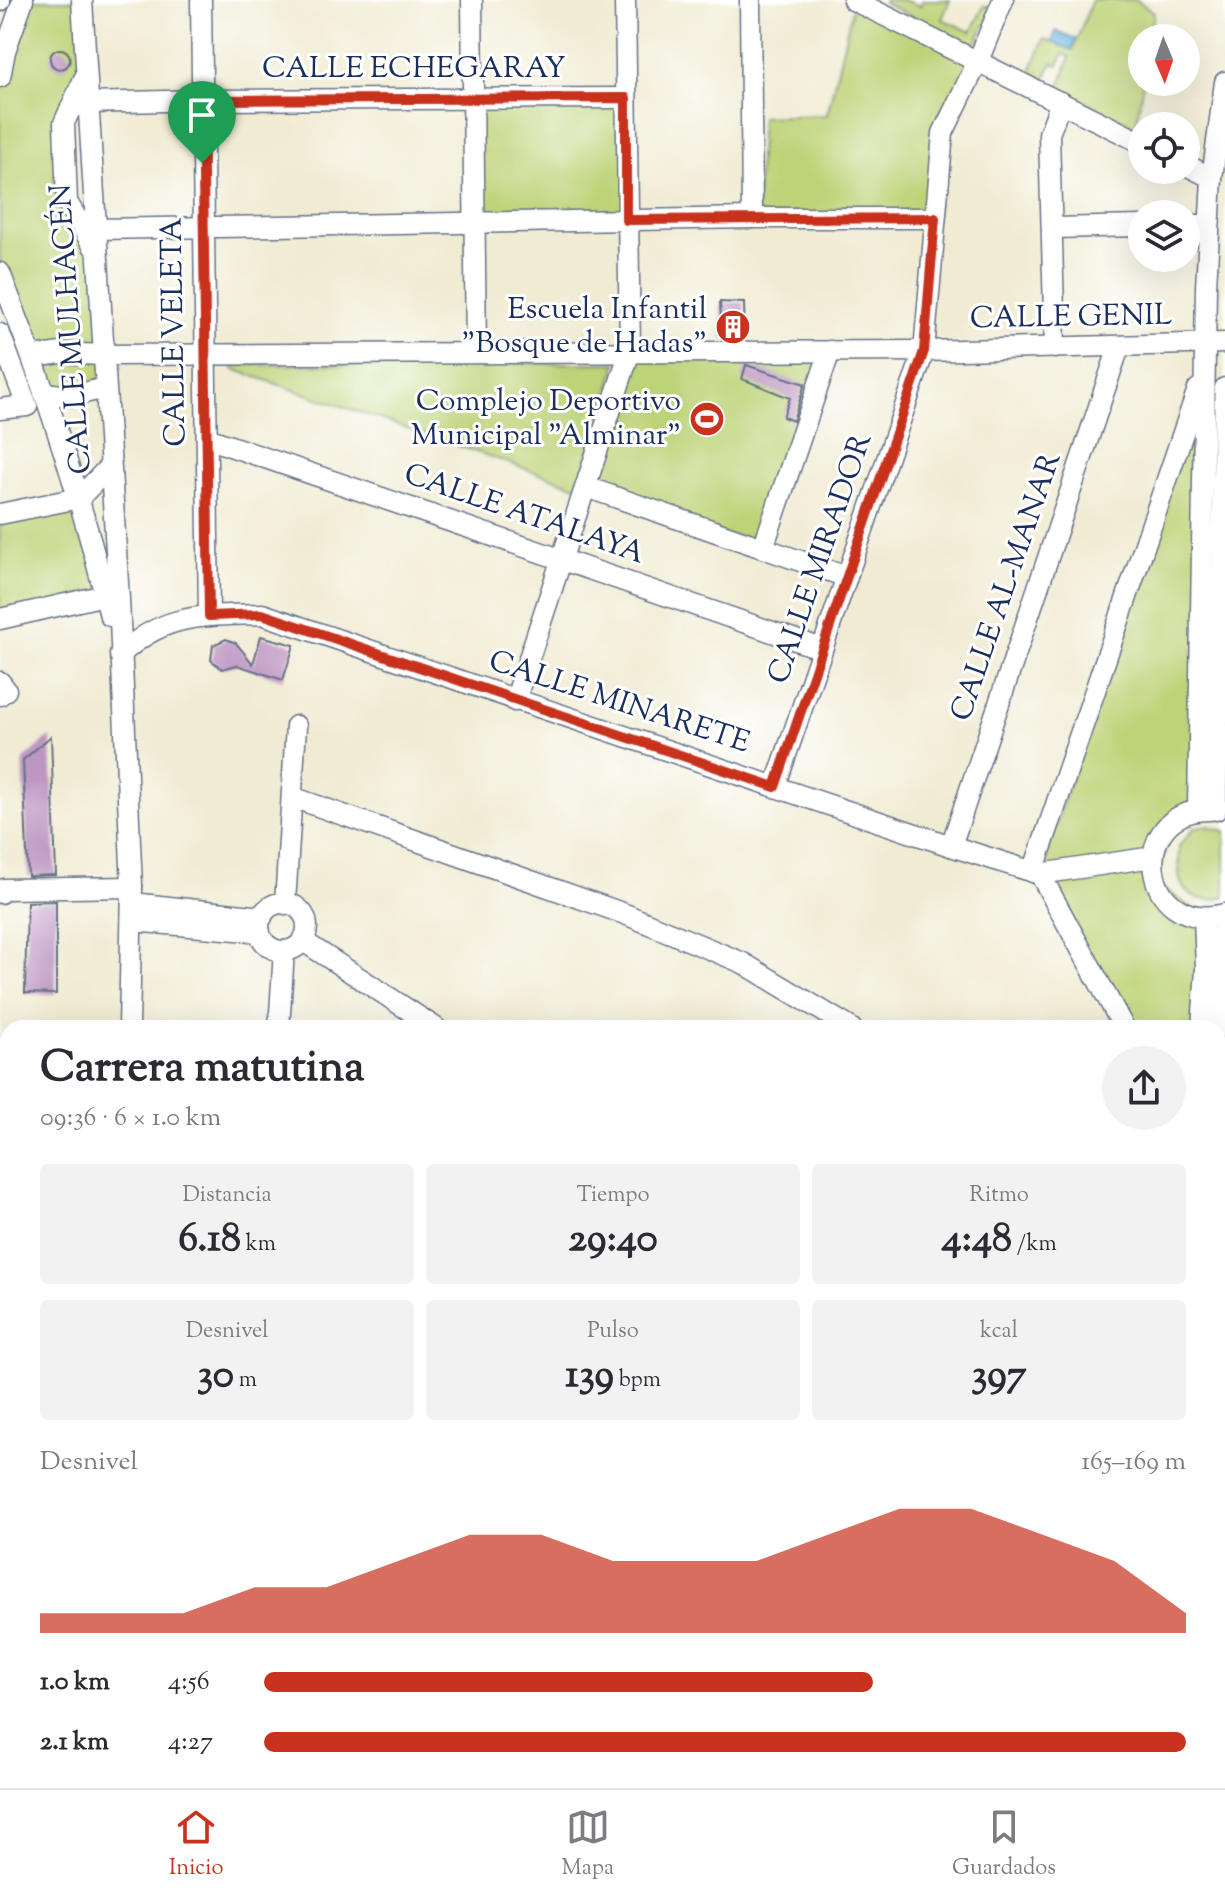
<!DOCTYPE html>
<html lang="es">
<meta charset="utf-8">
<style>
body{margin:0;font-family:"Sorts Mill Goudy",serif;background:#f2f2f3;color:#2b2b33;height:100vh;display:flex;flex-direction:column;font-size:30px;white-space:nowrap}
*{box-sizing:border-box;margin:0}
p{font-size:26px;color:#7c7c81}
.icon{flex:none;width:44px;height:44px;fill:none;stroke:currentColor;stroke-width:2;stroke-linecap:round;stroke-linejoin:round}
.map{position:relative;flex:1;overflow:hidden}
.sheet{position:absolute;left:0px;top:1020px;width:1226px;height:768px;display:flex;flex-direction:column;background:#fff;border-radius:24px 24px 0 0;box-shadow:0 8px 32px #0002}
.sheet>*{flex:none}
.needle{width:52px;rotate:178deg}
.tools{position:absolute;left:1128px;top:24px;display:grid;gap:16px}
.tools a{display:grid;place-items:center;width:72px;height:72px;border-radius:50%;background:#fff;box-shadow:0 8px 32px #0002;font-size:40px}
.pin{position:absolute;display:grid;place-items:center;width:68px;height:68px;color:#fff;margin:-82px -34px;border-radius:50% 50% 50% 0;rotate:-45deg;box-shadow:0 0 8px #0007}
.pin .icon{rotate:45deg}
.round{display:grid;place-items:center;flex:none;width:84px;height:84px;border-radius:42px;background:#f2f2f3}
.headline{display:flex;align-items:center;justify-content:space-between;height:136px;padding:0 40px}
h1{font-size:44px;font-weight:800;line-height:60px}
.figures{display:grid;grid-template-columns:repeat(3,1fr);gap:12px;height:136px;padding:8px 40px}
.figures div{display:grid;align-content:center;border-radius:8px;background:#f2f2f3;text-align:center}
.figures b{font-size:40px;font-weight:800}
.figures small{font-size:22px;font-weight:400}
.figures p{font-size:22px}
.chart{height:224px;padding:16px 40px}
.chart p{display:flex;justify-content:space-between}
.chart svg{width:100%;height:144px;margin-top:8px;fill:#c8321e;opacity:.7}
ul{padding:0 40px;list-style:none;font-size:26px}
li{display:grid;grid-template-columns:128px 96px 1fr;align-items:center;height:60px}
li i{height:20px;border-radius:10px;background:#c8321e}
.menu{display:flex;justify-content:space-around;align-items:center;height:112px;border-top:2px solid #e1e1e2;background:#fff;font-size:22px;color:#7c7c81}
.menu a{display:grid;justify-items:center;gap:4px}
.menu .on{color:#c8321e}
.map>svg:first-child{display:block}
.green{fill:#bdd377;stroke:#6c816a;stroke-width:2}
.water{fill:#61b4dd;stroke:#3e729e;stroke-width:2}
.lines{fill:none;stroke-linecap:round;stroke-linejoin:round}
.stream{stroke:#61b4dd;stroke-width:5}
.building{fill:#bd96c3}
.minor-casing{stroke:#667187;stroke-width:23}
.major-casing{stroke:#667187;stroke-width:29}
.minor{stroke:#fff;stroke-width:20}
.major{stroke:#fff;stroke-width:26}
.route-casing{stroke:#fff;stroke-width:16}
.route{stroke:#c8321e;stroke-width:10}
.labels{text-anchor:middle;dominant-baseline:central;stroke-width:6;stroke-linejoin:round;paint-order:stroke}
.street-label{font-size:30px;fill:#1b2f5e;stroke:#fff}
.poi-label{font-size:30px;fill:#1b2f5e;stroke:#fff;text-anchor:end}
</style>
<div class="map">
<svg width="1225" height="1788" viewBox="0 0 1225 1788">
<rect width="100%" height="100%" fill="#fff"/>
<filter id="ink" filterUnits="userSpaceOnUse"><feTurbulence type="fractalNoise" baseFrequency=".0125" numOctaves="2"/><feDisplacementMap in="SourceGraphic" scale="16" xChannelSelector="R" yChannelSelector="G"/><feConvolveMatrix kernelMatrix="1 2 1 2 8 2 1 2 1" color-interpolation-filters="sRGB"/></filter>
<filter id="wash" filterUnits="userSpaceOnUse"><feTurbulence type="fractalNoise" baseFrequency=".006" numOctaves="4" result="noise"/><feDisplacementMap in="SourceGraphic" scale="32" xChannelSelector="R" yChannelSelector="G"/><feGaussianBlur stdDeviation="1.8" result="paint"/><feColorMatrix in="noise" values="0 0 0 0 0 0 0 0 0 0 0 0 0 0 0 0 0 1.4 0 .05"/><feComposite in="paint" operator="in"/></filter>
<g filter="url(#wash)">
<rect width="100%" height="100%" fill="#f0ebd2"/>
<g class="green">
<polygon points="23,0 82,0 86,73 64,123 67,202 96,250 105,388 44,393 0,273 0,77"/>
<polygon points="885,0 903,0 920,6 923,0 950,0 942,19 971,32 984,6 993,9 974,47 884,3"/>
<polygon points="1092,0 1136,0 1154,12 1150,38 1142,38 1143,82 1136,127 1059,89 1070,57 1063,54 1059,65 1052,63 1045,80 1030,73 1044,39 1073,50"/>
<polygon points="854,1 978,61 943,133 935,218 756,216 761,117 827,115"/>
<polygon points="626,98 626,220 474,223 474,99"/>
<polygon points="630,351 830,351 763,548 586,487"/>
<polygon points="617,363 579,487 233,369 233,365"/>
<polygon points="1205,370 1198,810 1173,821 1156,883 1204,917 1202,1028 1124,1028 1040,874"/>
<polygon points="79,498 105,595 0,619 0,514"/>
<path d="M1207 826 1225 831V896C1209 904 1186 899 1180 880 1178 870 1179 856 1179 846L1195 827Z"/>
<polygon points="1218,1628 1225,1634 1225,1788 1014,1788 1019,1780 1218,1780"/>
<polygon points="0,1679 8,1681 8,1780 34,1780 28,1788 0,1788"/>
</g>
<polygon class="water" points="1056,31 1076,39 1072,50 1052,42"/>
<g class="lines">
<g class="stream">
<polyline points="0,1325 8,1329"/>
<polyline points="606,1780 624,1788"/>
</g>
</g>
<g id="blocks">
<g class="building">
<circle cx="60" cy="59" r="10"/>
<polygon points="720,302 744,303 745,339 722,339"/>
<polygon points="746,365 805,384 793,421 783,417 790,398 742,379"/>
<polygon points="261,636 294,645 283,680 237,665 222,669 211,660 213,645 226,639 236,643 253,664"/>
<polygon points="51,736 56,875 28,876 23,760"/>
<polygon points="56,901 56,994 25,993 27,902"/>
</g>
</g>
</g>
<g filter="url(#ink)">
<use href="#blocks" fill-opacity="0" stroke="#667187" stroke-width="2"/>
<g class="lines">
<defs>
<g id="minor">
<polyline points="82,0 119,599 132,887 129,1028"/>
<polyline points="201,0 209,616"/>
<polyline points="472,0 476,352"/>
<polyline points="750,0 752,218"/>
<polyline points="853,0 1142,143"/>
<polyline points="0,1 0,0"/>
<polyline points="0,77 5,51 23,0"/>
<polyline points="84,79 64,123 67,202 94,247"/>
<polyline points="88,103 202,100 626,98"/>
<polyline points="1186,165 1212,178"/>
<polyline points="1186,225 1208,225"/>
<polyline points="1052,228 1142,226"/>
<polyline points="95,229 752,218 935,218"/>
<path d="M0 273C44 385 82 499 110 616"/>
<polyline points="0,334 27,406 0,409"/>
<polyline points="1055,348 1049,134 1061,102"/>
<polyline points="33,357 61,353 102,355 924,351 1225,343"/>
<polyline points="44,393 72,396 105,388"/>
<polyline points="207,438 822,649"/>
<polyline points="586,487 847,577"/>
<polyline points="0,514 79,498 110,466"/>
<polyline points="763,548 830,351"/>
<polyline points="0,619 105,595"/>
<path d="M120 655C165 612 204 616 262 614L951 846 1040 874 1153 857"/>
<polyline points="0,682 6,690 0,695"/>
<polyline points="515,701 630,351 625,0"/>
<polyline points="775,787 924,351 943,133 978,61 1003,0"/>
<polyline points="292,797 625,914 743,963 851,1028"/>
<polyline points="1198,810 1206,287 1212,178 1225,82"/>
<path d="M1210 810C1125 809 1140 936 1225 914"/>
<polyline points="1216,810 1225,388"/>
<polyline points="951,846 1119,347"/>
<polyline points="1033,872 1198,389"/>
<polyline points="1040,874 1124,1028"/>
<polyline points="0,893 4,889 132,887"/>
<polyline points="132,903 262,917"/>
<circle cx="283" cy="927" r="24"/>
<polyline points="285,904 296,726"/>
<polyline points="132,921 260,932"/>
<polyline points="303,941 436,1028"/>
<polyline points="279,1028 284,951"/>
<polyline points="1202,1028 1206,968 1204,917"/>
<polyline points="1218,1028 1225,914"/>
<polyline points="1218,1343 1225,1344"/>
<polyline points="1218,1538 1225,1542"/>
<polyline points="0,1611 8,1596"/>
<polyline points="410,1780 426,1788"/>
<polyline points="448,1780 464,1788"/>
</g>
<g id="major">
<polyline points="0,1668 8,1671"/>
<polyline points="47,1788 52,1780"/>
</g>
</defs>
<use href="#minor" class="minor-casing"/>
<use href="#major" class="major-casing"/>
<use href="#minor" class="minor"/>
<use href="#major" class="major"/>
</g>
</g>
<g class="lines" filter="url(#ink)">
<defs>
<polygon id="route" points="626,98 626,220 935,218 924,351 775,787 262,614 209,616 202,100"/>
</defs>
<use href="#route" class="route-casing"/>
<use href="#route" class="route"/>
</g>
<defs>
<symbol id="building-disc" viewBox="-11 -11 22 22"><circle r="9.5" fill="#c8321e" stroke="#fff"/><path d="M-4-6H4V6H1V3H-1V6H-4ZM-2.5-4.3h1.7v1.8h-1.7ZM.8-4.3h1.7v1.8H.8ZM-2.5-1h1.7V.8h-1.7ZM.8-1h1.7V.8H.8Z" fill="#fff"/></symbol>
<symbol id="stadium-disc" viewBox="-11 -11 22 22"><circle r="9.5" fill="#c8321e" stroke="#fff"/><path d="M0-5a6.5 5 0 1 0 0 10a6.5 5 0 1 0 0-10ZM-3.5-1.8h7v3.6h-7Z" fill="#fff"/></symbol>
</defs>
<g fill-rule="evenodd">
<use href="#building-disc" x="713" y="307" width="40" height="40"/>
<use href="#stadium-disc" x="687" y="399" width="40" height="40"/>
</g>
<g class="labels">
<g class="street-label">
<text x="414" y="69">CALLE ECHEGARAY</text>
<text transform="translate(1071 318) rotate(-1)">CALLE GENIL</text>
<text transform="translate(72 329) rotate(-94)">CALLE MULHACÉN</text>
<text transform="translate(175 332) rotate(-91)">CALLE VELETA</text>
<text transform="translate(524 515) rotate(19)">CALLE ATALAYA</text>
<text transform="translate(821 559) rotate(-71)">CALLE MIRADOR</text>
<text transform="translate(1007 587) rotate(-71)">CALLE AL-MANAR</text>
<text transform="translate(619 703) rotate(18)">CALLE MINARETE</text>
</g>
<g class="poi-label">
<text x="707" y="310">Escuela Infantil<tspan x="707" dy="34">"Bosque de Hadas"</tspan></text>
<text x="681" y="402">Complejo Deportivo<tspan x="681" dy="34">Municipal "Alminar"</tspan></text>
</g>
</g>
</svg>
<div class="tools">
<a><svg class="needle" viewBox="-14 -14 28 28"><path d="M0-13l5 13h-10z" fill="#e53935"/><path d="M0 13l5-13h-10z" fill="#7c7c81"/></svg></a>
<a><svg class="icon" aria-label="locate" viewBox="0 0 24 24"><circle cx="12" cy="12" r="6"/><path d="M12 2v4M12 18v4M2 12h4M18 12h4"/></svg></a>
<a><svg class="icon" aria-label="layers" viewBox="0 0 24 24"><path d="M12 4l9 5-9 5-9-5zM3 14l9 5 9-5"/></svg></a>
</div>
<div class="pin" style="left:202px;top:163px;background:#1e9e55"><svg class="icon" aria-label="arrive" viewBox="0 0 24 24"><path d="M6 21V4h12l-3 4 3 4H6"/></svg></div>
<section class="sheet">
<div class="headline"><div><h1>Carrera matutina</h1><p>09:36 · 6 × 1.0 km</p></div><a class="round"><svg class="icon" aria-label="share" viewBox="0 0 24 24"><path d="M12 15V3M7 8l5-5 5 5M5 13v7h14v-7"/></svg></a></div>
<div class="figures">
<div><p>Distancia</p><b>6.18<small> km</small></b></div>
<div><p>Tiempo</p><b>29:40</b></div>
<div><p>Ritmo</p><b>4:48<small> /km</small></b></div>
</div>
<div class="figures">
<div><p>Desnivel</p><b>30<small> m</small></b></div>
<div><p>Pulso</p><b>139<small> bpm</small></b></div>
<div><p>kcal</p><b>397</b></div>
</div>
<div class="chart"><p><span>Desnivel</span>165–169 m</p>
<svg viewBox="0 0 160 44" preserveAspectRatio="none"><path d="M0 44V38L10 38L20 38L30 30L40 30L50 22L60 14L70 14L80 22L90 22L100 22L110 14L120 6L130 6L140 14L150 22L160 38V44z"/></svg>
</div>
<ul>
<li><b>1.0 km</b>4:56<i style="width:66%"></i></li>
<li><b>2.1 km</b>4:27<i style="width:100%"></i></li>
</ul>
</section>
</div>
<nav class="menu">
<a class="on"><svg class="icon" aria-label="home" viewBox="0 0 24 24"><path d="M3 11l9-7 9 7M6 9v11h12V9"/></svg>Inicio</a>
<a><svg class="icon" aria-label="map" viewBox="0 0 24 24"><path d="M3 6l6-2 6 2 6-2v14l-6 2-6-2-6 2zM9 4v14M15 6v14"/></svg>Mapa</a>
<a><svg class="icon" aria-label="saved" viewBox="0 0 24 24"><path d="M7 4h10v16l-5-4-5 4z"/></svg>Guardados</a>
</nav>
